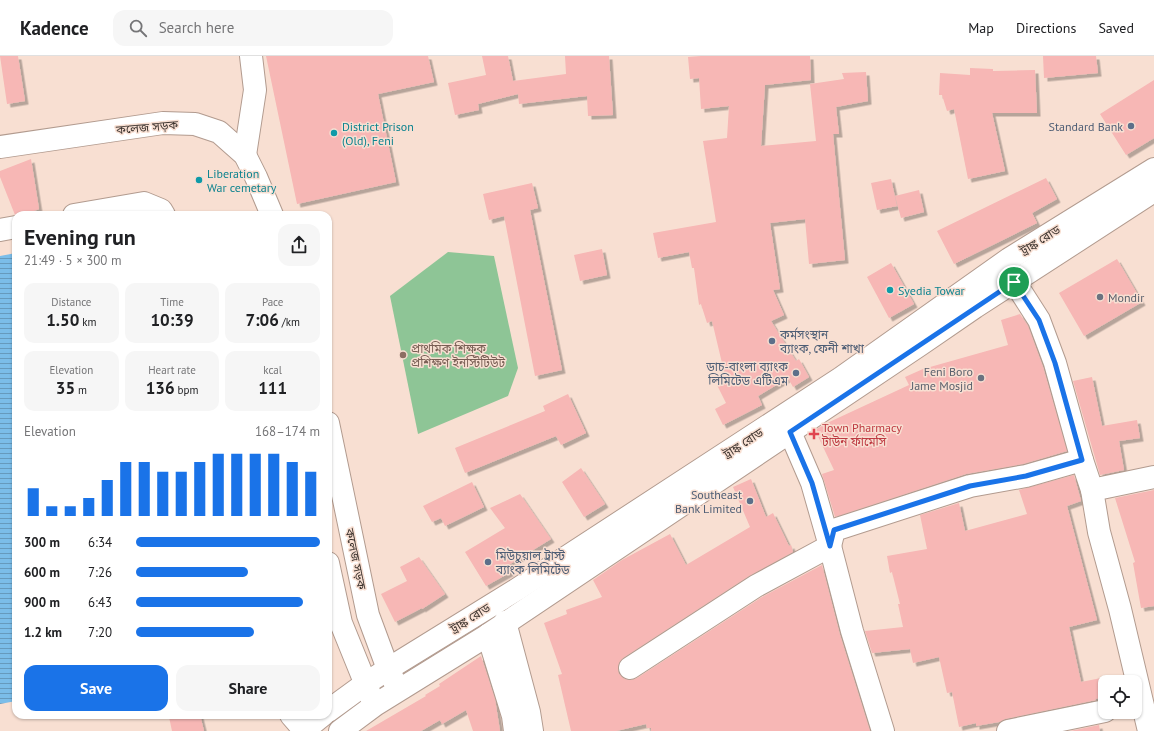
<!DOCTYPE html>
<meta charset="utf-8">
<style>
body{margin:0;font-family:"PT Sans","Noto Sans Bengali",sans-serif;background:#f6f6f6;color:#202124;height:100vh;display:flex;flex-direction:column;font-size:15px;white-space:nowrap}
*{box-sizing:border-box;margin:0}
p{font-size:13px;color:#757577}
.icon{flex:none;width:22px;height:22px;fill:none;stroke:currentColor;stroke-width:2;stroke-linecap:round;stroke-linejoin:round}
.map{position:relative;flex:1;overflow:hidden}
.side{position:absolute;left:12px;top:155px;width:320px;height:508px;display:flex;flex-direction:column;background:#fff;border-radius:12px;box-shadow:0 1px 3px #0004}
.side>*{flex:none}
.fabs{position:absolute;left:1098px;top:619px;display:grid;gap:8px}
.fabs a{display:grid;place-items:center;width:44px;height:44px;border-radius:8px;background:#fff;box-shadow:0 1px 3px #0004;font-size:20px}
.pin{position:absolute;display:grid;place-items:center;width:34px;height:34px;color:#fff;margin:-17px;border:2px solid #fff;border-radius:50%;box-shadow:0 1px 4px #0007}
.round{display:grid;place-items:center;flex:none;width:42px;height:42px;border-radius:12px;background:#f6f6f6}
.head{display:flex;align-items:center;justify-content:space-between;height:68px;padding:0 12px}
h1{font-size:22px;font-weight:600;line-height:30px}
.figures{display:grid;grid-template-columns:repeat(3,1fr);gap:6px;height:68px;padding:4px 12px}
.figures div{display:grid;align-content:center;border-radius:10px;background:#f6f6f6;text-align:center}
.figures b{font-size:17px;font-weight:600}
.figures small{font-size:11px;font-weight:400}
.figures p{font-size:11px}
.chart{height:112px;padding:8px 12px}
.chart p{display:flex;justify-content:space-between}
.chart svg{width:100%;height:72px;margin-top:4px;stroke:#1a73e8;stroke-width:6}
.cta{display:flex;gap:8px;margin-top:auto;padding:8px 12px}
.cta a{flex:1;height:46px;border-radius:12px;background:#1a73e8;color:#fff;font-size:16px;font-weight:600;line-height:46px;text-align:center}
.cta a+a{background:#f6f6f6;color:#202124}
ul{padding:0 12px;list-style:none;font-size:13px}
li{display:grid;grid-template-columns:64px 48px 1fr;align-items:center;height:30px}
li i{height:10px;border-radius:5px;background:#1a73e8}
header{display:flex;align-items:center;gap:24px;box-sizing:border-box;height:56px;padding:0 20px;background:#fff;border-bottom:1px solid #e0e0e0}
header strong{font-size:19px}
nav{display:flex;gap:22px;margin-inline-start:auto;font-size:14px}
.search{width:280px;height:36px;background:#f6f6f6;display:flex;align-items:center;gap:10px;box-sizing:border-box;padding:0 14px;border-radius:12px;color:#757577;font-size:15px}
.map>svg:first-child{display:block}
.park{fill:#8ec596}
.water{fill:url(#water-rules)}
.building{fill:#f7b7b5;filter:url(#shadow)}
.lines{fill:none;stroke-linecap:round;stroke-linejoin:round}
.minor-casing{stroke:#b29b8f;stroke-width:24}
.major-casing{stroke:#b29b8f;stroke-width:24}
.minor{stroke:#fff;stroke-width:22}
.major{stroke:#fff;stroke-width:22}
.route-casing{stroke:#fff;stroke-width:8}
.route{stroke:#1a73e8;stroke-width:5}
.service-dot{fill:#5c6f8a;stroke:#f8dfd2;stroke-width:1.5}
.culture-dot{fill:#0f9aa8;stroke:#f8dfd2;stroke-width:1.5}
.worship-dot{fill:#6b7280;stroke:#f8dfd2;stroke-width:1.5}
.education-dot{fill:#8d6e63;stroke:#f8dfd2;stroke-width:1.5}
.health-dot{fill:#e0444e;stroke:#f8dfd2;stroke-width:1.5}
.labels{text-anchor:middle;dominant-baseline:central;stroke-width:3;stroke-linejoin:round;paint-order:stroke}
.culture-label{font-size:12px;fill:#0d838f;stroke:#f8dfd2;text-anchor:start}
.service-label{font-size:12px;fill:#4e5e75;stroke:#f8dfd2;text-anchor:end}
.street-label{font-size:12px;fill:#3e3530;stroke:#f8dfd2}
.worship-label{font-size:12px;fill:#5b616d;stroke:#f8dfd2;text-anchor:start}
.education-label{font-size:12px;fill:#785e54;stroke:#f8dfd2;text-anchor:start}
.health-label{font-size:12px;fill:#be3a42;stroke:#f8dfd2;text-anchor:start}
</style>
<header>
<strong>Kadence</strong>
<div class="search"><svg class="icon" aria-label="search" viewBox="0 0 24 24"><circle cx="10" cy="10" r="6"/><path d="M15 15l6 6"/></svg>Search here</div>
<nav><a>Map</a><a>Directions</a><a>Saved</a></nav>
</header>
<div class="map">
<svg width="1154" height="675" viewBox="0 0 1154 675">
<defs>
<pattern id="water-rules" width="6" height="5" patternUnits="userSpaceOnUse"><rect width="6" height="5" fill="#7bbde9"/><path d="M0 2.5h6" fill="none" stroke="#669abd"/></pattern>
<filter id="shadow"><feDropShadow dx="3.5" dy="3.5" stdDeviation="0" flood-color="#0004"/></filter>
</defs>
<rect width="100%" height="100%" fill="#f8dfd2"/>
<polygon class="park" points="448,196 494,200 518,312 508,340 418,378 390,240"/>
<polygon class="water" points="16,197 16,645 0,648 0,200"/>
<g class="building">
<polygon points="0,0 18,0 25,45 7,48"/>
<polygon points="266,0 428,0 434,26 378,38 396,126 297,148"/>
<polygon points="482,0 508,0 513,25 566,18 565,0 609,0 613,59 588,60 587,40 519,48 518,38 478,48 479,54 455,59 448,27 486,19"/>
<polygon points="701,0 810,0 811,24 765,29 761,90 816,85 810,28 844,23 842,17 866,16 868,45 836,51 839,78 833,78 845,204 809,208 805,163 770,167 780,233 773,234 784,259 771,265 796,305 799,303 809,321 793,331 788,322 758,340 762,349 723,369 715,353 726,347 717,329 726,324 712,265 707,267 701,248 699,249 694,212 692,212 689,196 658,202 653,177 716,166 703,85 727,82 729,50 701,53 699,22 690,23 688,1"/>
<polygon points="1043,0 1096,0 1098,17 1044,22"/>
<polygon points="970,12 993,13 993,15 1035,14 1037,57 992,57 1005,115 968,123 954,53 947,55 942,39 939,39 940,17 970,19"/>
<polygon points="1154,24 1154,82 1126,99 1100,58"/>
<polygon points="31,103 39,153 24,159 15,159 0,121 0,115"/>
<polygon points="1046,122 1057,143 1032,157 1037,167 954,208 937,175"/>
<polygon points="891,123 897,150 877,154 871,127"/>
<polygon points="532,127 538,152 530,154 562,314 535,320 504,160 489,164 483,138"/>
<polygon points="919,134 924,156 901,162 895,140"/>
<polygon points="602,193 607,219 580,225 574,199"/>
<polygon points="1117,203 1142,246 1084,280 1059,237"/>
<polygon points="891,207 914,248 889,262 867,221"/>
<polygon points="1020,258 1028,270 1043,311 1067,395 1023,408 966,418 835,461 822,418 834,414 815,374 825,368 909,329 905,321 923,313 1008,289 1001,264"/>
<polygon points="1092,321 1102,370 1137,364 1140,382 1119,385 1124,414 1100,419 1073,325"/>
<polygon points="568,338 586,377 561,389 556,380 465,417 455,392 545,355 543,350"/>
<polygon points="581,412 605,448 584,461 562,426"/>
<polygon points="1074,419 1081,445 1067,450 1097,564 1069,571 1081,626 1101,622 1104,641 1095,643 1096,644 1005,663 999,666 976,670 976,667 959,671 952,636 947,637 939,601 913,607 910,593 872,597 865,575 903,571 898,548 900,548 892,516 890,517 887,500 927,493 920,459 959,447 965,475 1027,458 1019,434"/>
<polygon points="751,423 766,461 773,457 789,490 791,489 793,496 749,520 623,602 619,607 618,613 619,618 625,623 631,624 637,622 762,541 822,509 840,579 870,675 651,675 651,672 647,672 646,668 616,675 571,675 558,619 562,618 544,567 567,558 566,554 602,541 593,524 622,504 670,478 686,509 750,471 733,431"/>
<polygon points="472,426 484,451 445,470 441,462 432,466 423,450"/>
<polygon points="1154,434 1154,550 1141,552 1133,507 1135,506 1115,442"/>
<polygon points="520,438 551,483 507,510 511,516 486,530 465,496 505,472 490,452"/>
<polygon points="419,501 445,538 422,553 422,552 395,566 381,538 407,525 400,511"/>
<polygon points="481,600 495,643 500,675 473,675 466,654 442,668 440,664 421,675 366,675 426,640 425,639 440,630 439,628"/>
<polygon points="179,659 200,659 204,675 172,675 169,661"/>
<polygon points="1099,669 1100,675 1070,675"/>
</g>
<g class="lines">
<defs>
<g id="minor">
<polyline points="74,159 144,147 161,154 164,159"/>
<polyline points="0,174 16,171"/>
<polyline points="1014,225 1039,264 1055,307 1082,404 1092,434 1099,476 1120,553 1149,675"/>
<polyline points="790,376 812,427 830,490 852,575 883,675"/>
<polyline points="1092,434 1154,421"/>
<polyline points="630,612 756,530 830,490 834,474 970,430 1026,420 1082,404"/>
<polyline points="291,659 304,674"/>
<polyline points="1008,675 1105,655"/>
</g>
<g id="major">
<polyline points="0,91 163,67 195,68 219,76 245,99 256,121 272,159"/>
<polyline points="245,99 255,34 251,0"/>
<polyline points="328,367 368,559 388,613 394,625"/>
<polyline points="328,507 341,567 371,641"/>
<polyline points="505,566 529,656 532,675"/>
<polyline points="488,579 513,660 515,675"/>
<polyline points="328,655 365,628 388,613 516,534 841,322 1009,203 1154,113"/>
<polyline points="303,675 323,659"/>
<polyline points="340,675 375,649 488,579 921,288 975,251 1154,135"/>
</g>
</defs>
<use href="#minor" class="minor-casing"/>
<use href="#major" class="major-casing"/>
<use href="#minor" class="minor"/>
<use href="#major" class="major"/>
</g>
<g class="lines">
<defs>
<polygon id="route" points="1014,226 1039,264 1055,307 1082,404 1026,420 970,430 834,474 830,490 812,427 790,376"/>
</defs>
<use href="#route" class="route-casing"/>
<use href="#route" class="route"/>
</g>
<g class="service-dot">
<circle cx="1131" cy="70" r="4"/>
<circle cx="772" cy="285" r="4"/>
<circle cx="796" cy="317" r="4"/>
<circle cx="750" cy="445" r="4"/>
<circle cx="488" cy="506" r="4"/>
</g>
<g class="culture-dot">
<circle cx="334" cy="77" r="4"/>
<circle cx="199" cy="124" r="4"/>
<circle cx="890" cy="234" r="4"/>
</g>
<g class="worship-dot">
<circle cx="1100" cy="241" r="4"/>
<circle cx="981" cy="322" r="4"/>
</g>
<circle class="education-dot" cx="403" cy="299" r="4"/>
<path class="health-dot" d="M812 372h4v4h4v4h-4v4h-4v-4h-4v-4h4z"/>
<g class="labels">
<g class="culture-label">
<text x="342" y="70">District Prison<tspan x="342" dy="14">(Old), Feni</tspan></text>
<text x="207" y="117">Liberation<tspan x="207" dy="14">War cemetary</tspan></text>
<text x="898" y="234">Syedia Towar</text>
</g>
<g class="service-label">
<text x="1123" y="70">Standard Bank</text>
<text x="780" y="278" text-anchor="start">কর্মসংস্থান<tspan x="780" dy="14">ব্যাংক, ফেনী শাখা</tspan></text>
<text x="788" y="310">ডাচ-বাংলা ব্যাংক<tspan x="788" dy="14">লিমিটেড এটিএম</tspan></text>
<text x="742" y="438">Southeast<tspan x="742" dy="14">Bank Limited</tspan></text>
<text x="496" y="499" text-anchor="start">মিউচুয়াল ট্রাস্ট<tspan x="496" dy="14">ব্যাংক লিমিটেড</tspan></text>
</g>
<g class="street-label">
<text transform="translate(147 71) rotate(-5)">কলেজ সড়ক</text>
<text transform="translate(1040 184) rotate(-32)">ট্রাঙ্ক রোড</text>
<text transform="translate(743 387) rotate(-33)">ট্রাঙ্ক রোড</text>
<text transform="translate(356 503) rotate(78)">কলেজ সড়ক</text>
<text transform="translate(470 562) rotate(-32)">ট্রাঙ্ক রোড</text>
</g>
<g class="worship-label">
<text x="1108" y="241">Mondir</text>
<text x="973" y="315" text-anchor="end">Feni Boro<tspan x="973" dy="14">Jame Mosjid</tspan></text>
</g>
<g class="education-label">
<text x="411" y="292">প্রাথমিক শিক্ষক<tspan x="411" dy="14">প্রশিক্ষণ ইনস্টিটিউট</tspan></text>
</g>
<g class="health-label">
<text x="822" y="371">Town Pharmacy<tspan x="822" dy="14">টাউন র্ফামেসি</tspan></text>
</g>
</g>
</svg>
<div class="fabs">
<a><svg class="icon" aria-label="locate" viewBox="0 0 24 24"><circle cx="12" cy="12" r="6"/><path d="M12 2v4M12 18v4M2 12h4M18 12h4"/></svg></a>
</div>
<div class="pin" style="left:1014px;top:226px;background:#1e9e55"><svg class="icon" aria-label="arrive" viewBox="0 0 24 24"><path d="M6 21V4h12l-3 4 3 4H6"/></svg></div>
<section class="side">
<div class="head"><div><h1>Evening run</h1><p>21:49 · 5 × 300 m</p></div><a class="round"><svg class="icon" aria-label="share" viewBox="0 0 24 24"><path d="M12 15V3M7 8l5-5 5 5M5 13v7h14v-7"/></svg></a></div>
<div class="figures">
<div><p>Distance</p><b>1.50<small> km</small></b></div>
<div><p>Time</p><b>10:39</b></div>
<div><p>Pace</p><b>7:06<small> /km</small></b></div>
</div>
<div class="figures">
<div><p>Elevation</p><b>35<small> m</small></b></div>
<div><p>Heart rate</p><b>136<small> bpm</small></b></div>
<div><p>kcal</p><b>111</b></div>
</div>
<div class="chart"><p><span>Elevation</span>168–174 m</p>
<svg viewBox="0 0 160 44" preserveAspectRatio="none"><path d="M5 44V27M15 44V38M25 44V38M35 44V33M45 44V22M55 44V11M65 44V11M75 44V17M85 44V17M95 44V11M105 44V6M115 44V6M125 44V6M135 44V6M145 44V11M155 44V17"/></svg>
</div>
<ul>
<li><b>300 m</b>6:34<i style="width:100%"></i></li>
<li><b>600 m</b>7:26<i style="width:61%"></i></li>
<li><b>900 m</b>6:43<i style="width:91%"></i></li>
<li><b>1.2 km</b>7:20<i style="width:64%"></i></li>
</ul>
<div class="cta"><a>Save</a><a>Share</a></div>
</section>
</div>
